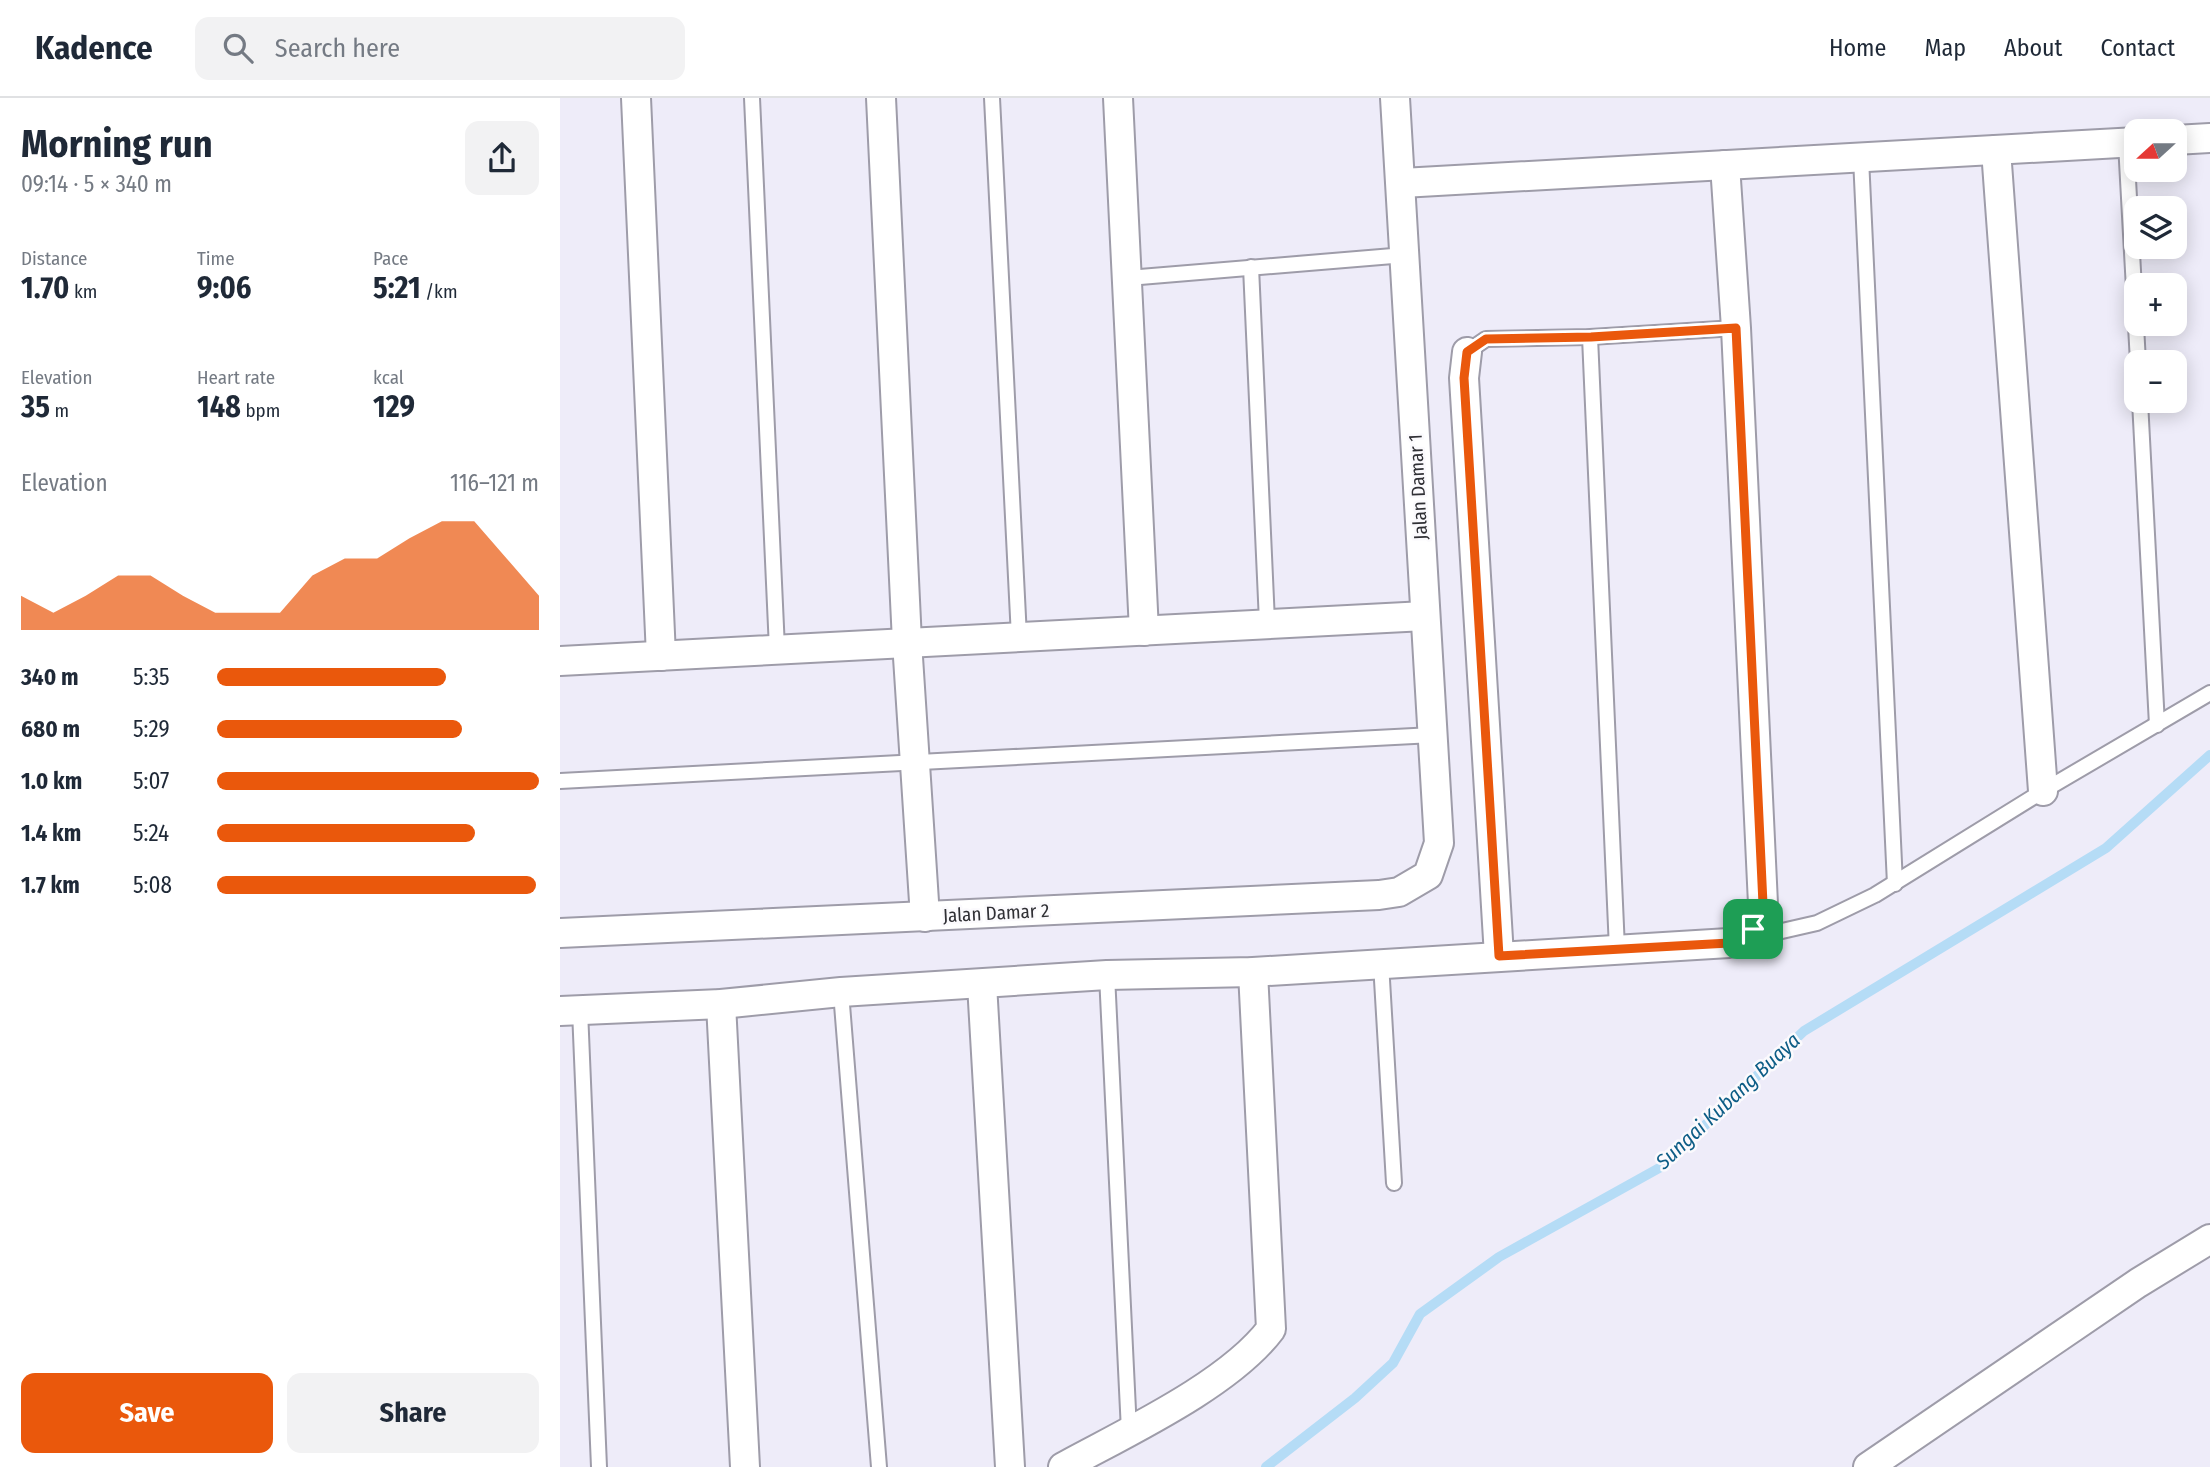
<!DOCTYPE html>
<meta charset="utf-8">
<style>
body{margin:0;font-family:"Fira Sans Condensed",sans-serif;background:#f2f2f3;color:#1f2937;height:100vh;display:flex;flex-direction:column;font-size:26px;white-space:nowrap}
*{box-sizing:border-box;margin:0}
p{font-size:23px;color:#747a83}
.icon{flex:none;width:38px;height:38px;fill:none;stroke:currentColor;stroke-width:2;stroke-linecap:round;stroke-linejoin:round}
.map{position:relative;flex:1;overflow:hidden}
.sheet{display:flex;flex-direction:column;background:#fff;width:560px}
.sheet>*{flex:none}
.needle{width:46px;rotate:249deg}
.controls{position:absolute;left:1564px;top:21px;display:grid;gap:14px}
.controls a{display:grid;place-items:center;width:63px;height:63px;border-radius:14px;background:#fff;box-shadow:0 4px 18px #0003;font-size:35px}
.pin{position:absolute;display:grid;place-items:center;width:60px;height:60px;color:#fff;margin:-30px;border-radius:14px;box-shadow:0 4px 10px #0006}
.round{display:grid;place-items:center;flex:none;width:74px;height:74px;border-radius:14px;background:#f2f2f3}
.summary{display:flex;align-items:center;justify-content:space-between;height:119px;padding:0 21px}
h1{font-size:38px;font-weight:700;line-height:52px}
.figures{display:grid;grid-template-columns:repeat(3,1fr);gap:10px;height:119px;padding:7px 21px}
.figures div{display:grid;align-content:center}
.figures b{font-size:30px;font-weight:700}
.figures small{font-size:19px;font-weight:400}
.figures p{font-size:19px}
.chart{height:196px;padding:14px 21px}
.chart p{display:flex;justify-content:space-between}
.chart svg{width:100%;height:126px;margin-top:7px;fill:#ea580c;opacity:.7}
.primary-button{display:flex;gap:14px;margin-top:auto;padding:14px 21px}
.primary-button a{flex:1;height:80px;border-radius:14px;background:#ea580c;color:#fff;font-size:28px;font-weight:700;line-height:80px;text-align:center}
.primary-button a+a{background:#f2f2f3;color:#1f2937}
ul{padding:0 21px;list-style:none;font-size:23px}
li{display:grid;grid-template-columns:112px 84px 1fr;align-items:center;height:52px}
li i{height:18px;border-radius:9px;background:#ea580c}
header{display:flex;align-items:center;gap:42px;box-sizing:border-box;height:98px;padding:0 35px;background:#fff;border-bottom:2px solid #e0e1e3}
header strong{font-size:33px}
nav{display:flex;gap:38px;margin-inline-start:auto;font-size:24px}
.search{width:490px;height:63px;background:#f2f2f3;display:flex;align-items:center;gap:18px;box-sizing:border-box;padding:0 24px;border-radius:14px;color:#747a83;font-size:26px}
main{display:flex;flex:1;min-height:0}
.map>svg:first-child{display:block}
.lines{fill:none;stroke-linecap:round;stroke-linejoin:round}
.stream{stroke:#b5dcf6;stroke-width:10}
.service-casing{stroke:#9e9ca9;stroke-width:18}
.minor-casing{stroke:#9e9ca9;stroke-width:32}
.service{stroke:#fff;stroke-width:14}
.minor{stroke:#fff;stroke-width:28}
.route-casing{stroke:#fff;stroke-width:14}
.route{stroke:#ea580c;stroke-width:9}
.labels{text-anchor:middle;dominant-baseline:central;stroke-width:5;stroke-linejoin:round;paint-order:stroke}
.street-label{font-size:19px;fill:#303035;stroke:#fbfafd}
.water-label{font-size:21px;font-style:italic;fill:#0d5d86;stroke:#fbfafd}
</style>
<header>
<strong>Kadence</strong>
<div class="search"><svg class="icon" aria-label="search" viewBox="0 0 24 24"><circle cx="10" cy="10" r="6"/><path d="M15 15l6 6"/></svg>Search here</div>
<nav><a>Home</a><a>Map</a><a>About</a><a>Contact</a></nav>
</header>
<main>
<section class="sheet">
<div class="summary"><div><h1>Morning run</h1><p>09:14 · 5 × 340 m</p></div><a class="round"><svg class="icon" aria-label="share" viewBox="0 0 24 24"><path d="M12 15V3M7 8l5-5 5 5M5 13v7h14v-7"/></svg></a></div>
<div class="figures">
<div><p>Distance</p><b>1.70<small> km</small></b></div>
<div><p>Time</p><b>9:06</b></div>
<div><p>Pace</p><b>5:21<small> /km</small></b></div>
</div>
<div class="figures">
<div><p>Elevation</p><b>35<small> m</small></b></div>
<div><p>Heart rate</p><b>148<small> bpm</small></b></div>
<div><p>kcal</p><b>129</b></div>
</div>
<div class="chart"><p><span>Elevation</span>116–121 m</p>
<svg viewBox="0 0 160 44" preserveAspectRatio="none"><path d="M0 44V32L10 38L20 32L30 25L40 25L50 32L60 38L70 38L80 38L90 25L100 19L110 19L120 12L130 6L140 6L150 19L160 32V44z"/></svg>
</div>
<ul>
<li><b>340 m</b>5:35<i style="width:71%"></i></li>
<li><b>680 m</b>5:29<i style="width:76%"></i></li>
<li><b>1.0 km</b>5:07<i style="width:100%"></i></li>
<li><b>1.4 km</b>5:24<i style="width:80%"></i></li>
<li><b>1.7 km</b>5:08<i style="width:99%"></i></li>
</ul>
<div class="primary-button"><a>Save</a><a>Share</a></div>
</section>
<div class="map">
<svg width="1650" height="1369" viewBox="0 0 1650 1369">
<rect width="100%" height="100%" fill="#eeecf9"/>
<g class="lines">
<polyline class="stream" points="706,1369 795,1300 833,1265 860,1216 939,1159 1101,1069 1244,933 1546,750 1650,657"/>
<defs>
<g id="service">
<polyline points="192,0 217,551"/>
<polyline points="432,0 459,539"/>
<polyline points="1566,45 1578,264"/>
<polyline points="1301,60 1335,786"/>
<polyline points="691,169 707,524"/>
<polyline points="568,180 845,157"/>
<polyline points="1030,239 1057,851"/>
<polyline points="907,254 926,241 1030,239 1176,230"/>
<polyline points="1580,303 1597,627"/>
<polyline points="0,683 873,637"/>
<polyline points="1193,831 1222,833 1257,825 1315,797 1483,693 1650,595"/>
<polyline points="821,865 834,1085"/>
<polyline points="547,877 569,1333"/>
<polyline points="281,894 319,1369"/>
<polyline points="20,912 39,1369"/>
</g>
<g id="minor">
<polyline points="76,0 101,558"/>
<polyline points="321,0 347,544 365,819"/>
<polyline points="558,0 584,533"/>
<polyline points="1615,42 1650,40"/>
<polyline points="1436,52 1483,693"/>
<polyline points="842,85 1577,44"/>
<polyline points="907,254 904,280 939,858"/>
<polyline points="0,563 865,518"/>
<polyline points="0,835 819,797 839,794 868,777 879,745 835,0"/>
<polyline points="422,886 450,1369"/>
<polyline points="161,906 185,1369"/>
<polyline points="0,913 161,906 281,894 547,877 693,874 1169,845 1193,831 1203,806 1176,230 1165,67"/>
<path d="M503 1369C565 1335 669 1287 711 1231L693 874"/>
<polyline points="1308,1369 1578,1185 1650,1141"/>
</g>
</defs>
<use href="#service" class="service-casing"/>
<use href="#minor" class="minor-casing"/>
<use href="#service" class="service"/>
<use href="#minor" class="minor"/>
</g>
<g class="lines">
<defs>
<path id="route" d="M1176 230 1203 806C1196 827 1190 836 1169 845L939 858 904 280 907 254 926 241 1031 239Z"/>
</defs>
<use href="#route" class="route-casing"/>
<use href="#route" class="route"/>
</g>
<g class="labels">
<g class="street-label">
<text transform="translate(858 389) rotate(-93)">Jalan Damar 1</text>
<text transform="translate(436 815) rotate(-3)">Jalan Damar 2</text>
</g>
<g class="water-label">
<text transform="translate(1168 1003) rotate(-43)">Sungai Kubang Buaya</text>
</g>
</g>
</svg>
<div class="controls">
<a><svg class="needle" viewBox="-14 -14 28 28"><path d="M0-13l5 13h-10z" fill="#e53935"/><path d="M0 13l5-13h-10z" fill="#747a83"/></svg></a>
<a><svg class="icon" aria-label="layers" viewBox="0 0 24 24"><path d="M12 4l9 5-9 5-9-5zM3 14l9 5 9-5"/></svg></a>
<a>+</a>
<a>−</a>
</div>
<div class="pin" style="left:1193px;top:831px;background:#1e9e55"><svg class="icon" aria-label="arrive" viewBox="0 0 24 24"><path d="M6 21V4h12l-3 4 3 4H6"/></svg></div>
</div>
</main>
